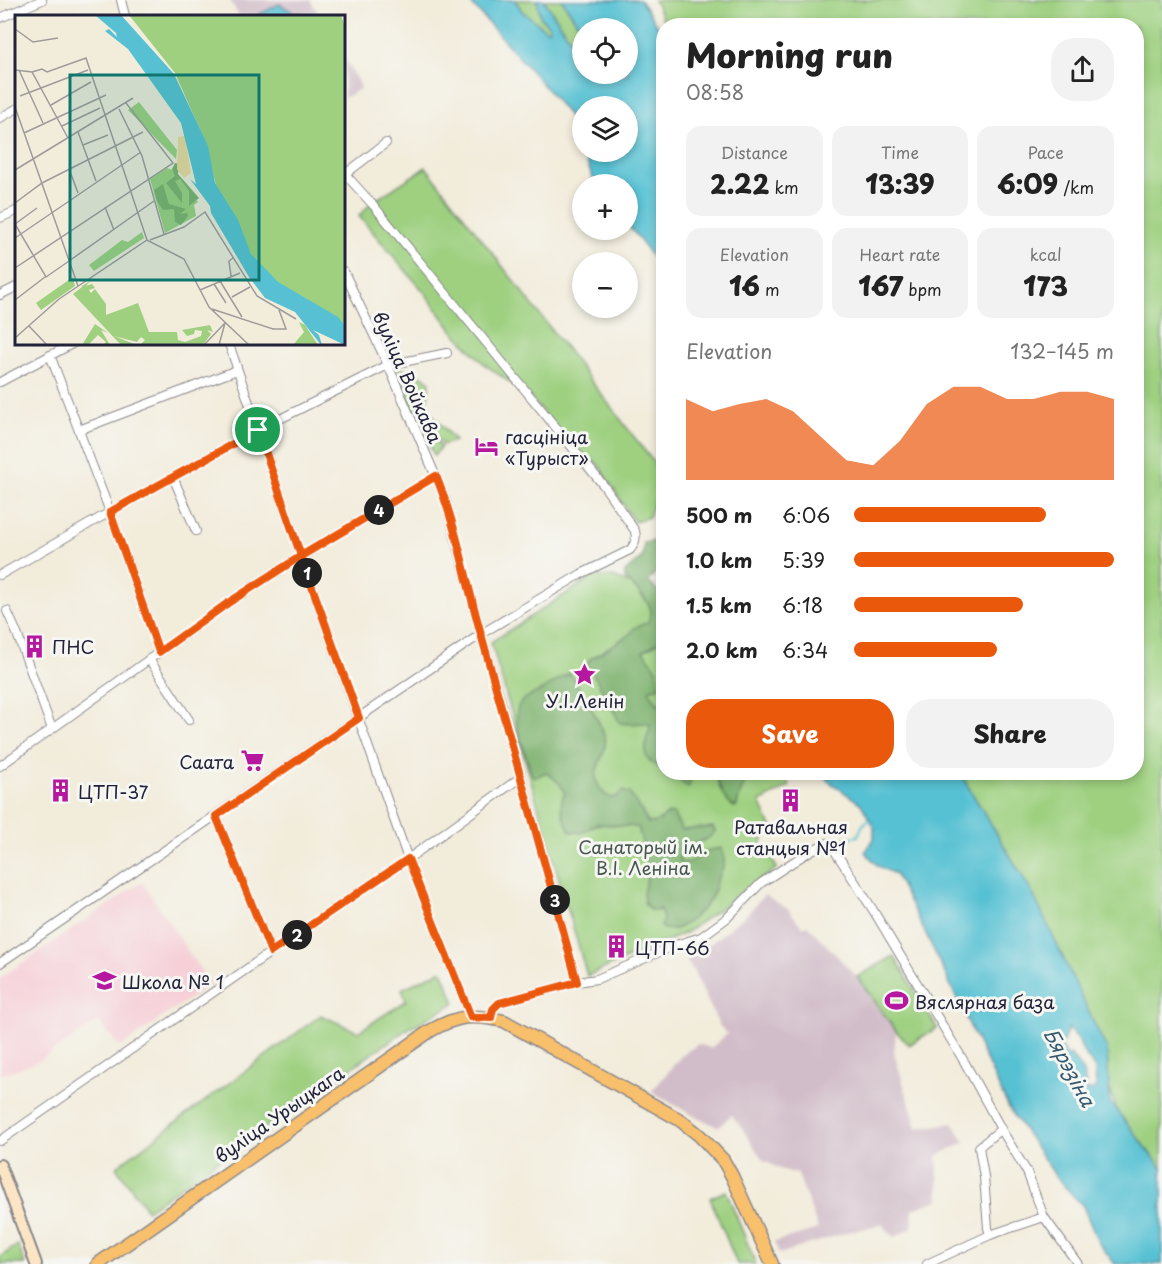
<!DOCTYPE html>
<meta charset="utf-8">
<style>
body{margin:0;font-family:"Playpen Sans",sans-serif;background:#f2f2f2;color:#222;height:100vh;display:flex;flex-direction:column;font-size:22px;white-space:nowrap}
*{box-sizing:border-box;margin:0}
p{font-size:20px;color:#767676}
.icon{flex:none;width:33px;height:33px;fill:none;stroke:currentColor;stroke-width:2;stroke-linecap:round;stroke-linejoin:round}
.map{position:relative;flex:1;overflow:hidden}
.side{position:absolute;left:656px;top:18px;width:488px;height:762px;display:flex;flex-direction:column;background:#fff;border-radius:24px;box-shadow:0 3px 9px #0003}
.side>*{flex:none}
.fabs{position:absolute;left:572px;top:18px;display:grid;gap:12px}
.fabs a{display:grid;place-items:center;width:66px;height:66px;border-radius:50%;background:#fff;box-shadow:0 3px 9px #0003;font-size:30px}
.pin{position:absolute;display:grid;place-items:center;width:51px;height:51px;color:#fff;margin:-26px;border:3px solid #fff;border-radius:50%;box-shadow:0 2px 6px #0007}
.km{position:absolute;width:30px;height:30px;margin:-15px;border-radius:50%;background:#222;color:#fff;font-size:16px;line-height:30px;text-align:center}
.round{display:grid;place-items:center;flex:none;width:63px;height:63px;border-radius:24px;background:#f2f2f2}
.summary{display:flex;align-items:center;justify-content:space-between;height:102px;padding:0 30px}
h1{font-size:33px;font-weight:800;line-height:45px}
.stats{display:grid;grid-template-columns:repeat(3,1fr);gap:9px;height:102px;padding:6px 30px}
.stats div{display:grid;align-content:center;border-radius:15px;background:#f2f2f2;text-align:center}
.stats b{font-size:26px;font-weight:800}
.stats small{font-size:16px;font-weight:400}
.stats p{font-size:16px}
.chart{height:168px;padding:12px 30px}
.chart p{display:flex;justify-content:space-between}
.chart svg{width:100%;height:108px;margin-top:6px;fill:#ea580c;opacity:.7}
.primary-button{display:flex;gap:12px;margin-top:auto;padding:12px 30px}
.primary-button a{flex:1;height:69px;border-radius:24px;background:#ea580c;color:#fff;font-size:24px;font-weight:800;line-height:69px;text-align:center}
.primary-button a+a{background:#f2f2f2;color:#222}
ul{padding:0 30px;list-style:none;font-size:20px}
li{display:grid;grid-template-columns:96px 72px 1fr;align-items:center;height:45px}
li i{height:15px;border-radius:8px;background:#ea580c}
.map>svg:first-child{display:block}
.built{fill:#f6cfd7}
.industrial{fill:#d1bdc9}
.green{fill:#9ed080;stroke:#60795e;stroke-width:1.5}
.forest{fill:#7eb26e;stroke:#506a54;stroke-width:1.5}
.water{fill:#57c1d3;stroke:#3c7287;stroke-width:1.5;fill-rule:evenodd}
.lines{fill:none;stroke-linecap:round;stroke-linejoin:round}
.stream{stroke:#57c1d3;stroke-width:2}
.street-casing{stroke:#8a878b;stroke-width:10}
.secondary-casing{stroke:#8a878b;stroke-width:14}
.primary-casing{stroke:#8a878b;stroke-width:15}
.street{stroke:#fff;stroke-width:8}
.secondary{stroke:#fce5c4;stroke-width:10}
.primary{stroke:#f8bf6c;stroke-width:12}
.route-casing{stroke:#fff;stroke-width:12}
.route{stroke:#ea580c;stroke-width:8}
.labels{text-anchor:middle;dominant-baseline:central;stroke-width:6;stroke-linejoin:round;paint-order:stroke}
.street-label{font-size:18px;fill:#22223b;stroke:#f6f6f2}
.poi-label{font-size:18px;fill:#22223b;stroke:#f6f6f2;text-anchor:start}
.park-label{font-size:18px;fill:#475650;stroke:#f6f6f2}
.water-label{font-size:20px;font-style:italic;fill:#355a70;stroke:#f6f6f2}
.inset-road{fill:none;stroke:#9f9b9b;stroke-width:1.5}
.view{fill:#0f766e;fill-opacity:0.15;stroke:#0f766e;stroke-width:3}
.inset-edge{fill:none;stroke:#22223b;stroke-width:3}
</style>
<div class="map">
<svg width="1162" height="1264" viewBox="0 0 1162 1264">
<rect width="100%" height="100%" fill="#f6f6f2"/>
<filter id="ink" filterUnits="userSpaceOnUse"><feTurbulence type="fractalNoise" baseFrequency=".0167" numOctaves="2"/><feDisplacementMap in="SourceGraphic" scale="12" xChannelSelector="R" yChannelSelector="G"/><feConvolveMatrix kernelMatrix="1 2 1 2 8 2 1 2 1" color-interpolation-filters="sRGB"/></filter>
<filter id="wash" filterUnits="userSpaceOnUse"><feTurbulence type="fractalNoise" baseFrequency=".008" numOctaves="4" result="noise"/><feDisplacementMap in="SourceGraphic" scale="24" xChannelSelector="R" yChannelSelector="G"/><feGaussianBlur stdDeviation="1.35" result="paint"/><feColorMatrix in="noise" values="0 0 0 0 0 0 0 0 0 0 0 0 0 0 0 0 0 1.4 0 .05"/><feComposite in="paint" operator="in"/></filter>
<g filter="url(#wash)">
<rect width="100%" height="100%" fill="#f2ecdb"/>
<polygon class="built" points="142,882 210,984 120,1047 98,1021 39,1061 0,1075 0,978"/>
<g class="industrial">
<polygon points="230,0 310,0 320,16 239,16"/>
<polygon points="344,56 361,88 344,98"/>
<polygon points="764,895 788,909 802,927 807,925 857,977 896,1031 894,1053 917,1128 953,1123 965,1142 937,1156 939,1200 913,1209 912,1228 894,1237 887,1230 882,1223 874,1227 848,1232 779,1254 774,1242 818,1229 798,1174 780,1169 763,1160 739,1124 731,1115 719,1127 698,1118 651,1092 683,1054 698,1044 711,1048 727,1034 719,1025 694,972 687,960 689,955 710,944 746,915"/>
</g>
<g class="green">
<polygon points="515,0 537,0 541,18 549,26 549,30 546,30 522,11"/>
<polygon points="544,0 562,0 582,30 582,53 579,52"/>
<polygon points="654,0 1162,0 1162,1174 1117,1112 1091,1031 956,773 1136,772 1136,26 666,25"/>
<polygon points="426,167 655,464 659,488 649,517 634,522 599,465 576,450 529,396 484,364 452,330 425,293 359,216 371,203"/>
<path d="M398 369C411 369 420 374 430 382L427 402Z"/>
<polygon points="399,380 403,381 425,407 416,414"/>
<polygon points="427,409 430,411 429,432 441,447 434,456 418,417"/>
<polygon points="432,414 455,441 443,445 431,431"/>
<polygon points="595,576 614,577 632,585 647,602 663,624 663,772 784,773 790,786 760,802 772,829 761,842 777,868 685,933 587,976 491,642 580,585"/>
<polygon points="894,956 937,1028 909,1045 896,1031 857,977"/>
<polygon points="442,970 455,1003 406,1030 147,1210 116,1167 321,1015 358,1032 406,1001 402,989"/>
<polygon points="726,1191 756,1264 737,1264 710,1198"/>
<polygon points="18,1245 25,1264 0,1264 0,1257"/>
</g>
<g class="forest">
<path d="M655 541 663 544C663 561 661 567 649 580L650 584 659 591 663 603V640L643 651C652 662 662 672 658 688L650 689V693L659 705 663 703V770L651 762 646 757V742L650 727 649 724C639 722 630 725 620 723L588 664 589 660 630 634 634 628 648 622C648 622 651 613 651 612 651 602 632 585 625 579V572L642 557 643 554 644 543Z"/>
<path d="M570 673C579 689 602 722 605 739 608 758 587 771 600 788 604 794 606 797 614 798L623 791 630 793C633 800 637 804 641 810 644 814 645 819 648 823 652 822 657 822 660 820 665 817 665 813 673 814L682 830 713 827 715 831C704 848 687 836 679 858L681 862C694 864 699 855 710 850 714 849 718 849 721 848 728 865 722 868 716 883 714 886 715 889 714 892 709 905 690 922 678 928 674 930 668 929 664 929L661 926 663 919 660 909 657 911 650 910 645 904 643 894 647 877 643 860V846L638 827 597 824 581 833 570 831C564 819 557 805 565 793L560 784 546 772 536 777 533 776 531 773C527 757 511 720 519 705 523 697 535 694 542 690 552 684 560 678 570 673Z"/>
<path d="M667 773H688C690 778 692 783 688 788L679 780Z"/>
<path d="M715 773H753C744 782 739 793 737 806L734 807C722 800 719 785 715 773Z"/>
</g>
<g class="water">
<polygon points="468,0 515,0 522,11 546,30 549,30 549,26 541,18 537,0 544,0 579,52 582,53 582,74 627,74 627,28 582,28 582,30 562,0 640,0 663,34 663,273 637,236 627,225 627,184 595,184 583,152 627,152 627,106 582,106 582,147 569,116 540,81"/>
<polygon points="279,4 293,12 304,15 305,16 262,16 260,14"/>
<path d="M823 773H960L1032 892 1096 1027 1107 1049 1110 1102 1162 1168V1264H1115L1098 1242 1083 1206 1057 1178 1009 1108 927 936 895 874 878 866 865 852 874 839V828L870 820 861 804 827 780ZM1068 1028 1078 1039 1083 1052 1095 1068 1096 1087 1092 1090H1087C1085 1083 1085 1073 1081 1068 1078 1062 1073 1061 1071 1055L1067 1057 1065 1052 1059 1044 1063 1042Z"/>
</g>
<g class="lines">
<path class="stream" d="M834 841C842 837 849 838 858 836 861 829 862 822 870 820"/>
</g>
</g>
<g filter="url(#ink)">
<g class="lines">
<defs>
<g id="street">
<polyline points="121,0 125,16"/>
<polyline points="0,18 42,0"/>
<polyline points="0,118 16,109"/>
<polyline points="344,175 386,143"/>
<polyline points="0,218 16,211"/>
<polyline points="344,272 388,365 445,498 481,634 501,702 577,982"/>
<polyline points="0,295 16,287"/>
<polyline points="229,344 301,556 408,859 471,1017"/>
<polyline points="50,355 110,512 159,652"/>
<polyline points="0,382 72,344"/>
<polyline points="79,430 237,370"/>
<polyline points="173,477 196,531"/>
<polyline points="0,575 110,512 258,430 388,365 447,353"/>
<polyline points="7,611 16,631 52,729"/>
<polyline points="149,659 189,720"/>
<polyline points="0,766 228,603 301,556 436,476"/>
<polyline points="216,816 271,952"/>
<path d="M0 963 481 634 581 574 630 550C635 544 637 539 635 531L604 486 374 206 345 174"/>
<polyline points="491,1018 493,1009 499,1003 577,982 597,979 676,945 701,937 727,918 761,883 810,851 827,843 833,848 873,910 965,1063 1001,1129 1027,1172 1044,1217 1078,1264"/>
<polyline points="0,1141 271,952 408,859 521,777"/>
<polyline points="990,1235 988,1228 984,1177 979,1147 1001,1129"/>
<polyline points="927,1264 990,1235 1044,1217"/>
</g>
<polyline id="secondary" points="0,1165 36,1264"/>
<path id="primary" d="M98 1264 430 1031C458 1015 473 1014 504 1021L680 1120 699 1135 723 1160 732 1176 772 1264"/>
</defs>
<use href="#street" class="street-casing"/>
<use href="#secondary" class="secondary-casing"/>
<use href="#primary" class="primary-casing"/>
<use href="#street" class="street"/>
<use href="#secondary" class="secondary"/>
<use href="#primary" class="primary"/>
</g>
</g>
<g class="lines" filter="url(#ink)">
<defs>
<path id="route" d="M258 430 110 512 159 652 228 603 301 556 359 718 216 816 271 952 408 859 471 1017 491 1018 493 1009 499 1003 577 982C545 866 514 750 481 634 466 582 457 527 436 476L301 556 258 430"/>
</defs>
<use href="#route" class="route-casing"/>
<use href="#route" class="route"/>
</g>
<defs>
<symbol id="hotel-bare" viewBox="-9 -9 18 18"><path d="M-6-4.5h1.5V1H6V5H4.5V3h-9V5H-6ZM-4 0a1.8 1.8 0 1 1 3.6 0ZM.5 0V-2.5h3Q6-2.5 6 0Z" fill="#b5179e" stroke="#f6f6f2" stroke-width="2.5" paint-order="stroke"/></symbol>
<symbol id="building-bare" viewBox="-9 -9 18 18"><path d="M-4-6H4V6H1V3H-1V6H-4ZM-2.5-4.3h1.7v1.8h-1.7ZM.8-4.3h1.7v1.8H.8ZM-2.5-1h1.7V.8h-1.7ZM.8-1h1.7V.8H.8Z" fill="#b5179e" stroke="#f6f6f2" stroke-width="2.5" paint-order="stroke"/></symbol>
<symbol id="sight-bare" viewBox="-9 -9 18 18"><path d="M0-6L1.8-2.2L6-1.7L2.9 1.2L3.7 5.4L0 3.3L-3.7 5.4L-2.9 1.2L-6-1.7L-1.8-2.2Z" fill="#b5179e" stroke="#f6f6f2" stroke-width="2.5" paint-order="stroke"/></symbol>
<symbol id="supermarket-bare" viewBox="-9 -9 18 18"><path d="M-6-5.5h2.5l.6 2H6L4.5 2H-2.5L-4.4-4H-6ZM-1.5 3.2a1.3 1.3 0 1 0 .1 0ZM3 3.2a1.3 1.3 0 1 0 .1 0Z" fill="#b5179e" stroke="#f6f6f2" stroke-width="2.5" paint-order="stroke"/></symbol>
<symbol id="school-bare" viewBox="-9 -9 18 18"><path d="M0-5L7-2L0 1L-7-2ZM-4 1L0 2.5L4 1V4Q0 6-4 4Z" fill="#b5179e" stroke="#f6f6f2" stroke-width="2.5" paint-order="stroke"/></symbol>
<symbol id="stadium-bare" viewBox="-9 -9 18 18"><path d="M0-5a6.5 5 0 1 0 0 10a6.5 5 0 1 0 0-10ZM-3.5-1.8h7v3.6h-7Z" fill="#b5179e" stroke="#f6f6f2" stroke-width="2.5" paint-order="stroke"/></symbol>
</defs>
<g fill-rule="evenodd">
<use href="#hotel-bare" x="470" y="430" width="33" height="33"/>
<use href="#building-bare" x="18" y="630" width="33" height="33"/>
<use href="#sight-bare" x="568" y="658" width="33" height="33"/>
<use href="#supermarket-bare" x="236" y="744" width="33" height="33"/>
<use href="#building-bare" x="44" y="774" width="33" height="33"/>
<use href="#building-bare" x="774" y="784" width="33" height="33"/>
<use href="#building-bare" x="600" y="930" width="33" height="33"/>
<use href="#school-bare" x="88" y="964" width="33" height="33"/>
<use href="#stadium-bare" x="880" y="984" width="33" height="33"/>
</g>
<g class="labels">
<g class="street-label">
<text transform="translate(408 377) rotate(66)">вуліца Войкава</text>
<text transform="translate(279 1114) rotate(-35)">вуліца Урыцкага</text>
</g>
<g class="poi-label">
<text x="505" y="436">гасцініца<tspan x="505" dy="21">«Турыст»</tspan></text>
<text x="52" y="646">ПНС</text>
<text x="585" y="700" text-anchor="middle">У.І.Ленін</text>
<text x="234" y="761" text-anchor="end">Саата</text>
<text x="78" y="791">ЦТП-37</text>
<text x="791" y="826" text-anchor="middle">Ратавальная<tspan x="791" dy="21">станцыя №1</tspan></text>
<text x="635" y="947">ЦТП-66</text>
<text x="122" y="981">Школа № 1</text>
<text x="915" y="1001">Вяслярная база</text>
</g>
<g class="park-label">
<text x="643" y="846">Санаторый ім.<tspan x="643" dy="21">В.І. Леніна</tspan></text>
</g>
<g class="water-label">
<text transform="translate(1070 1067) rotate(62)">Бярэзіна</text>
</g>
</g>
<g transform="translate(15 15)">
<rect width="330" height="330" fill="#f2ecdb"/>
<path d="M114 0H326L330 12V312L262 268 237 241 201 170 190 126 160 58ZM124 87 162 135 161 144 113 95ZM152 153 158 155 183 187 179 190 181 201 150 218 135 164ZM127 217 129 223 79 256 74 250 107 225 113 227ZM58 262 60 271 26 295 21 288ZM75 266 71 271 77 269 80 273 74 275 76 278 80 274 91 289V300L123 288 134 317H162L163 325 170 327 186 321 187 316 180 315 179 319 172 321 167 315 195 310 198 317 192 315 196 319 188 330H125L130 325 126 322 122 327 99 321 122 330H106L58 279 67 272 68 277 67 271ZM284 307 290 310 303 330H278L289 317ZM80 309 93 318 86 315 95 330H88L91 327 83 320 73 330H67Z" fill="#9ed080"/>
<path d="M160 148 164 149 163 159 184 183 174 191V176L165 164 160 166 167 178V188L151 168 160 161 157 154ZM148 169 154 189 171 194 165 199 172 198 173 201 166 210 160 207 159 194 148 195 142 186 139 175Z" fill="#7eb26e"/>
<path d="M170 121 176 158 169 163 162 154 163 122Z" fill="#eeda9e"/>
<path d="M80 0H106L159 59 193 131 200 168 223 205 236 239 263 267 323 302 330 311V330L298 315 304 320 307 330H306L280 297 250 283 234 262 196 198 195 191 175 164 181 169 166 108 113 34 90 16 94 14 102 22 101 18Z" fill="#57c1d3"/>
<path class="inset-road" d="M0 14 18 27 43 23M0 55 17 57 53 123M4 55 28 108M17 57 27 54 32 57 71 43 132 225M5 81 73 55M36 90 76 67M0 92 63 271M104 94 127 141 149 219M47 111 85 93M63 117 81 166M9 118 91 80M68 130 93 120M0 155 118 83M56 159 63 178M0 188 27 168 128 117M90 192 99 215M0 209 22 193M0 209 31 262 54 246M0 223 126 137M135 225 169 212 190 197 242 281 281 304M54 246 139 186M0 253 158 148 111 88M216 261 214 246 218 243M205 266 227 302M199 269 211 288M185 275 225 258M217 282 235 272M0 285 30 262M197 294 258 314H271L264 295M14 311 32 330M0 323 44 284 132 225 169 244 194 292 234 330M189 330 210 308M204 330 210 308"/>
<path class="view" d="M55 60H244V265H55Z"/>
<rect width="330" height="330" class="inset-edge"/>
</g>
</svg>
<div class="fabs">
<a><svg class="icon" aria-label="locate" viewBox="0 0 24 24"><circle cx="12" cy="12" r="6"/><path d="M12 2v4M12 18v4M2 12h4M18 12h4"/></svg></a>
<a><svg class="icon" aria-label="layers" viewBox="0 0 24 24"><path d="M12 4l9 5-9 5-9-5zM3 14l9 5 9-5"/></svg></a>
<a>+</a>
<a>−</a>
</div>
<div class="pin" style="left:258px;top:430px;background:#1e9e55"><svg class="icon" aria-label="arrive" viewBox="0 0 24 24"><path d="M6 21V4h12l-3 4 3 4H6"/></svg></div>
<b class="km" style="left:307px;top:573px">1</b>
<b class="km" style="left:297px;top:935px">2</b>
<b class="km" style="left:555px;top:900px">3</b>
<b class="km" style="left:379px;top:510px">4</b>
<section class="side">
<div class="summary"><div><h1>Morning run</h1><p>08:58</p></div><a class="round"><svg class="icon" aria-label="share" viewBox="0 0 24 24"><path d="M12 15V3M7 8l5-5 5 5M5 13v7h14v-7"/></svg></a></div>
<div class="stats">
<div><p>Distance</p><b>2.22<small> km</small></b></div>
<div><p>Time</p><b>13:39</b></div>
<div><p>Pace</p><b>6:09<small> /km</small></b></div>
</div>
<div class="stats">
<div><p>Elevation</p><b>16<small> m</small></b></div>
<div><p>Heart rate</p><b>167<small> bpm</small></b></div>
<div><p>kcal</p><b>173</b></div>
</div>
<div class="chart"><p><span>Elevation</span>132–145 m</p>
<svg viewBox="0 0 160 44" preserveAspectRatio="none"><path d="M0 44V11L10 16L20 13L30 11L40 16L50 26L60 36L70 38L80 28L90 13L100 6L110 6L120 11L130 11L140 8L150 8L160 11V44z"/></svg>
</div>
<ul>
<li><b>500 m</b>6:06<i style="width:74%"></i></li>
<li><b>1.0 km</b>5:39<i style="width:100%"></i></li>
<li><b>1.5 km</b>6:18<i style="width:65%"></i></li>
<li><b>2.0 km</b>6:34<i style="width:55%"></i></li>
</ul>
<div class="primary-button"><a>Save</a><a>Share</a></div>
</section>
</div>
